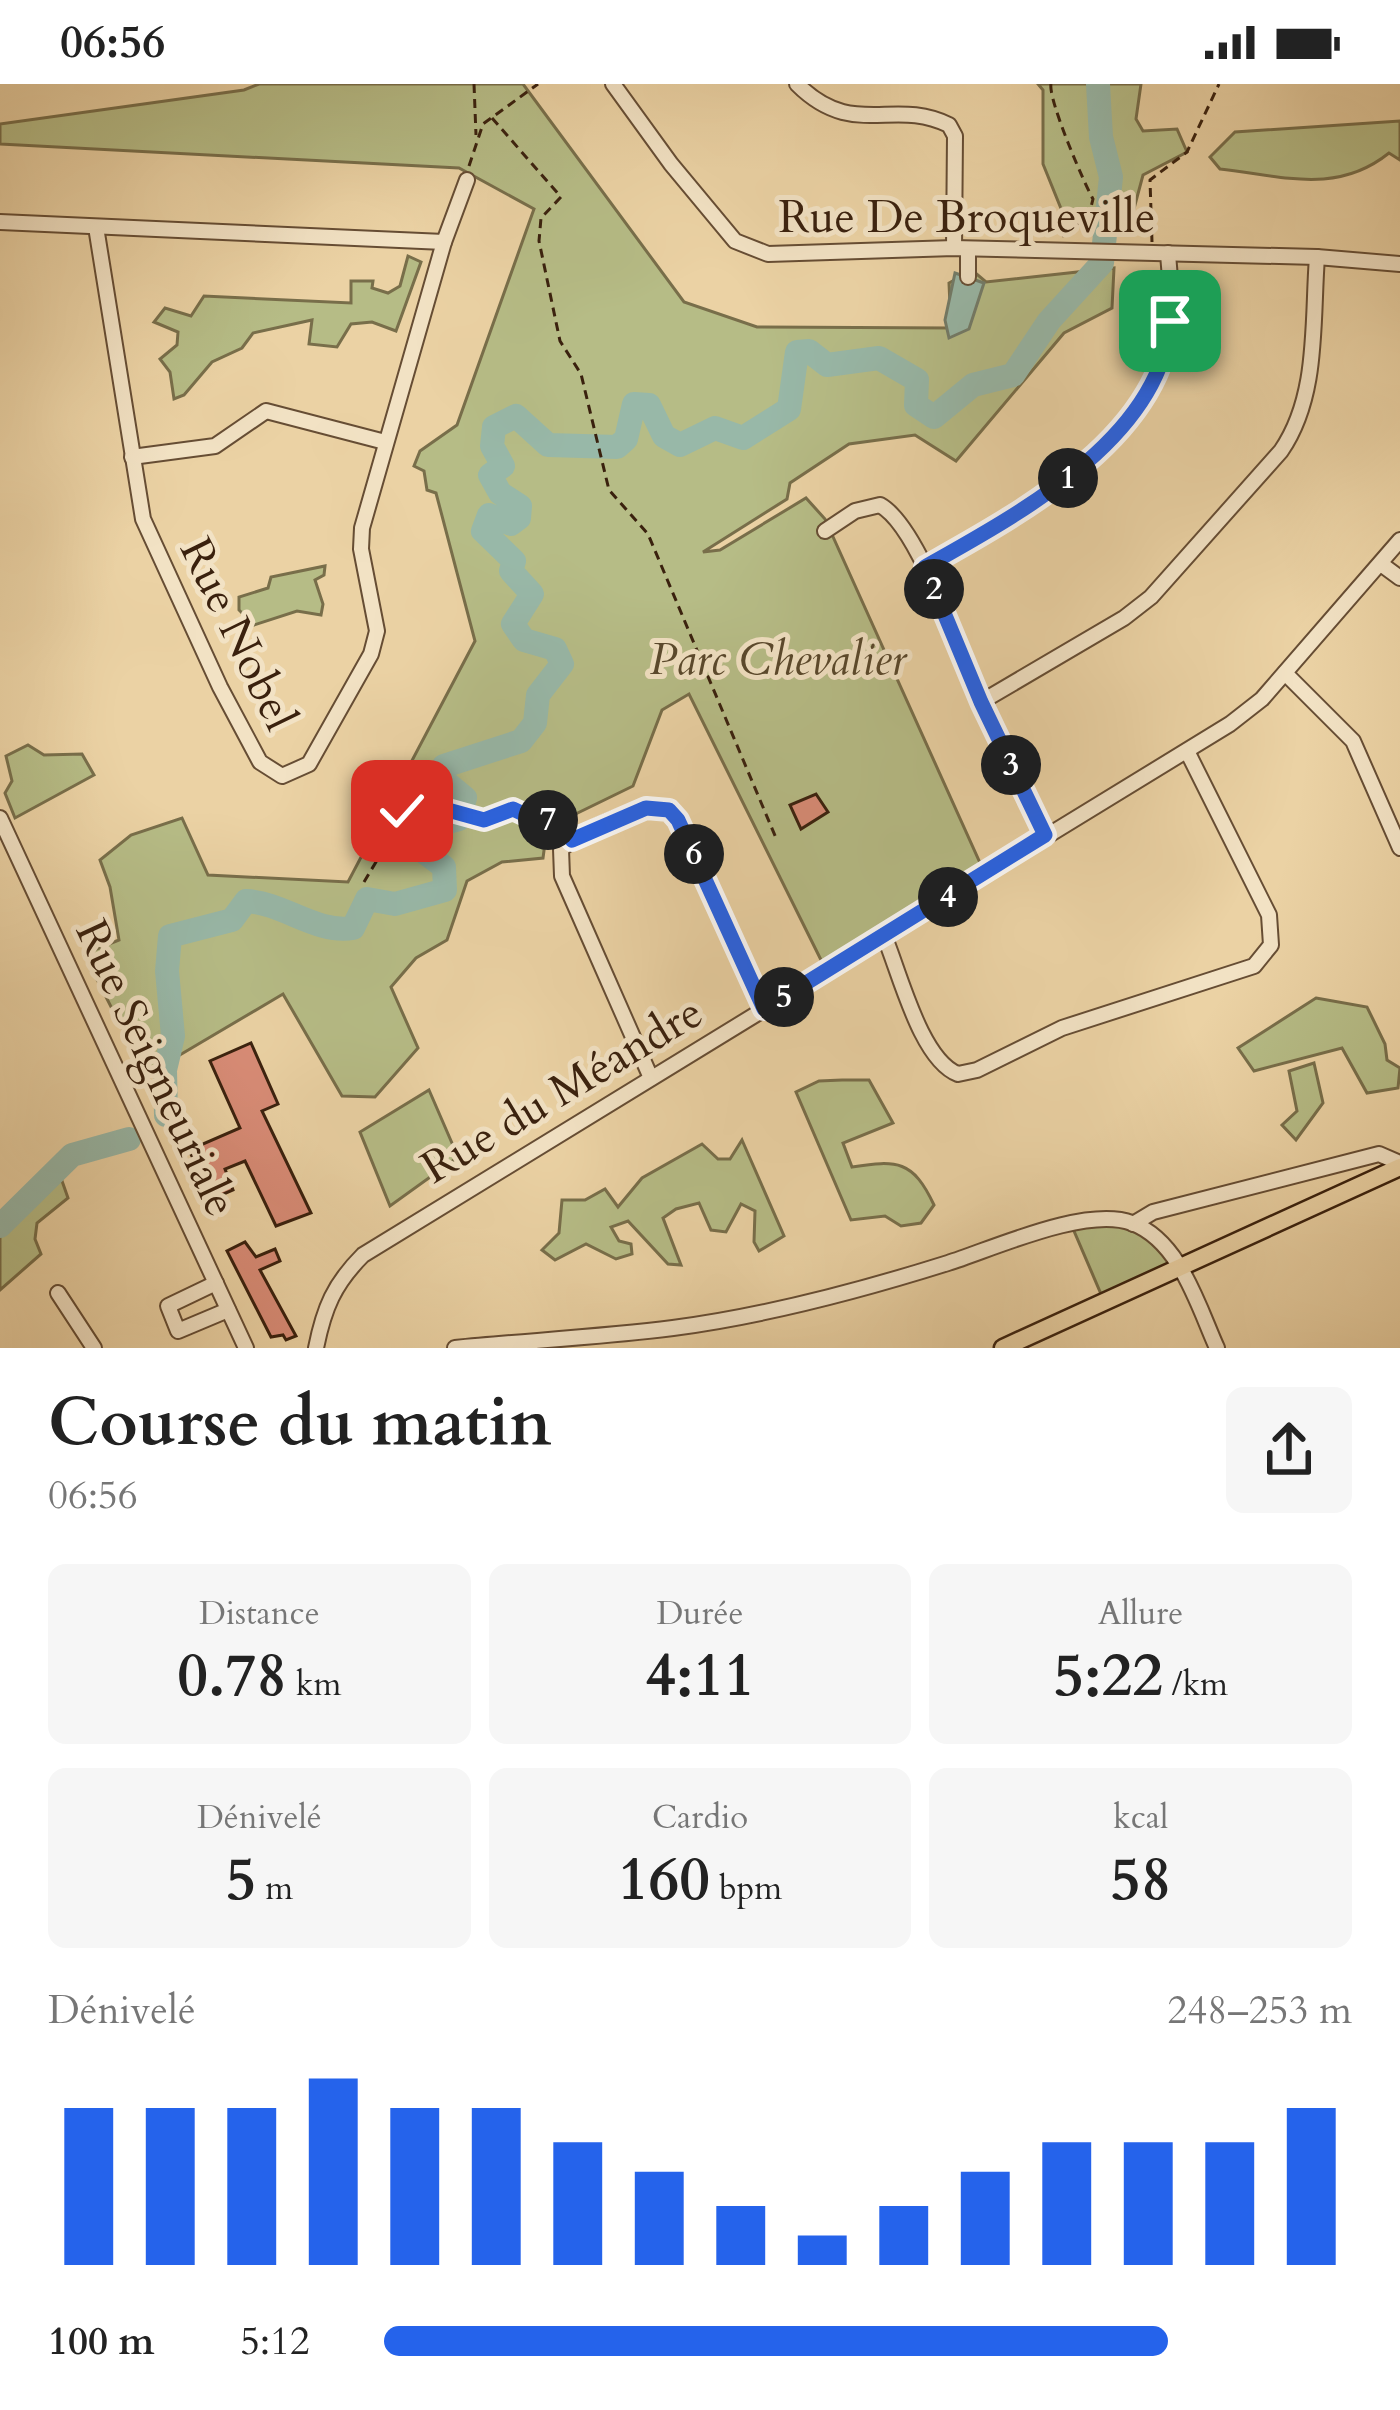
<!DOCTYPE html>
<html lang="fr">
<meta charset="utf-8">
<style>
body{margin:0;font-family:Cardo,serif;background:#f6f6f6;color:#222;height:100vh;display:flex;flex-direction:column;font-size:45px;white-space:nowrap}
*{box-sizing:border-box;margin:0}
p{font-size:39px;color:#767676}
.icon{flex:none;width:66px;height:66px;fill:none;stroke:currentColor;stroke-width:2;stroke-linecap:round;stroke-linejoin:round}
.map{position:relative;height:1264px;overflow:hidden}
.drawer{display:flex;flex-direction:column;background:#fff;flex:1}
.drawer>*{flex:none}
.pin{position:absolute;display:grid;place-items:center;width:102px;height:102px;color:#fff;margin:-51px;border-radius:24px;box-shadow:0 6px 18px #0006}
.km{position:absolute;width:60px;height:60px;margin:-30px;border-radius:50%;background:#222;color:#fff;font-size:33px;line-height:60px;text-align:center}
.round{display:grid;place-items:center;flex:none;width:126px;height:126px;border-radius:18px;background:#f6f6f6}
.summary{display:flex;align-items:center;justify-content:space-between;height:204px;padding:0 48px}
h1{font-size:66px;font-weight:600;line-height:90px}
.figures{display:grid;grid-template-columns:repeat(3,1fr);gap:18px;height:204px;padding:12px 48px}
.figures div{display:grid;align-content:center;border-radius:18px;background:#f6f6f6;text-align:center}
.figures b{font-size:60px;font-weight:600}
.figures small{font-size:33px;font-weight:400}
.figures p{font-size:33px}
.chart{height:336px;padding:24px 48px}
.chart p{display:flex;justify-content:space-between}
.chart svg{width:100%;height:216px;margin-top:12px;stroke:#2563eb;stroke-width:6}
ul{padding:0 48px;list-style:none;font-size:39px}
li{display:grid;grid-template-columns:192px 144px 1fr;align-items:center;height:90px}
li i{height:30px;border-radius:15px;background:#2563eb}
.status{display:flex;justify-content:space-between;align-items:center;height:84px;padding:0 60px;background:#fff;direction:ltr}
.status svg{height:33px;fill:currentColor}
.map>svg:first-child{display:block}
.green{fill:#b6bc86;stroke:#786e4a;stroke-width:3}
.water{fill:#98b8a8;stroke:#727c6a;stroke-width:3}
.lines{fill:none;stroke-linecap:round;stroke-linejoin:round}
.river{stroke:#98b8a8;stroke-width:24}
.building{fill:#d98c77;stroke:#3a210e;stroke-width:3}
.minor-casing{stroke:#664d34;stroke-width:18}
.major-casing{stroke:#3a210e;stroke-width:21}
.path{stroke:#3a210e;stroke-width:3;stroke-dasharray:9 6;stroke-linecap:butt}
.minor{stroke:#f2e2c4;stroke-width:14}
.major{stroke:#ebd2a4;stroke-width:16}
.route-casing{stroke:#fff;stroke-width:24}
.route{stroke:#2563eb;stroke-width:15}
.labels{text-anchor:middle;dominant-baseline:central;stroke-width:10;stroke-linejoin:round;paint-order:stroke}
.street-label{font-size:45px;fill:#3a210e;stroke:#f2e2c4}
.park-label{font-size:45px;font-style:italic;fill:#59482c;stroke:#f2e2c4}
</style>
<div class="status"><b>06:56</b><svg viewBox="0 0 49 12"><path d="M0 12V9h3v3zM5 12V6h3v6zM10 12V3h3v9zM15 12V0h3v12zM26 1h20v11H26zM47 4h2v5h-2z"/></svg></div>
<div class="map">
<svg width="1400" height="1264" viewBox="0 0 1400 1264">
<rect width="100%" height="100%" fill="#ebd2a4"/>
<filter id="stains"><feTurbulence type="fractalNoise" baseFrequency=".00167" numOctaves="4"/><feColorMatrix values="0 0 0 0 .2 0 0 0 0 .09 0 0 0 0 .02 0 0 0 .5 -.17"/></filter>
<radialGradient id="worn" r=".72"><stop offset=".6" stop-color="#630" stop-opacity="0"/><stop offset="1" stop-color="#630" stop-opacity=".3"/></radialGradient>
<g class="green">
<polygon points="259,0 523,0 684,218 757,243 951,244 949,199 972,186 986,198 1114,184 1112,224 1064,249 956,377 915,351 849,360 790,399 787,415 703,468 720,466 806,414 825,435 985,790 827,888 689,610 662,626 633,702 547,744 543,774 502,778 467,797 447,856 416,874 391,903 418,964 375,1013 342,1012 283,910 146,991 84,870 119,856 110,803 100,776 131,751 182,734 208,791 348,798 475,557 436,409 427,406 424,387 414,382 420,367 457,341 534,125 459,84 0,60 0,40 244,6"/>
<polygon points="1038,0 1141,0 1136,35 1143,47 1177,45 1187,68 1143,91 1128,147 1062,127 1043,80 1043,6"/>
<path d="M1400 37V76L1389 69C1337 111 1283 92 1220 85L1210 73 1235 48Z"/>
<polygon points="408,172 421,178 396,247 372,238 351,240 337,263 309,260 312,236 253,249 242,264 212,278 184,311 174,315 170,288 160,275 177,261 178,248 154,238 165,224 191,232 204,212 351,219 351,197 373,197 372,204 388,209 400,202"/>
<polygon points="325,482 324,491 315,496 323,520 321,531 297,527 254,541 239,526 239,513 268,504 271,493"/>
<polygon points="28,661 44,671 82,670 94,691 15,734 5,709 12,697 6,672"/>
<polygon points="1316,914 1367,923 1385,960 1387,976 1400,984 1398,1004 1367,1009 1342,964 1254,987 1238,964"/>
<polygon points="1314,979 1323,1019 1296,1056 1282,1041 1297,1027 1289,987"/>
<path d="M842 996H869L893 1039 843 1059 852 1083C897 1076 913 1076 934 1121L921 1139 901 1142 885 1132 851 1136 796 1008 819 997Z"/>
<polygon points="429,1006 458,1073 390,1122 360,1048"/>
<polygon points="742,1056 784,1152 759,1167 754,1158 755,1127 741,1120 726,1148 711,1146 699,1119 676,1125 663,1134 681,1181 668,1180 628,1137 611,1143 619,1157 631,1160 632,1170 616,1175 586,1160 555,1176 542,1166 559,1149 562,1116 585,1116 605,1105 618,1123 642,1094 702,1060 718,1075 730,1075"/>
<polygon points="48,1086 61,1094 68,1114 37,1139 35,1155 41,1170 0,1206 0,1131"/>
<polygon points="1071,1140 1133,1140 1180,1183 1104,1217"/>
</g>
<polygon class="water" points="955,189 984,199 969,245 949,254 945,236"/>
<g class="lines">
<g class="river">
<path d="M166 1031 165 986 173 952 167 887 170 852 232 836 246 817C284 819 316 850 353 844L367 815 395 820 445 806 444 783 416 762 411 749 459 735 465 714 442 695 444 682 521 657 535 639 538 611 562 580 555 565 524 556 513 540 532 510 511 487 514 477 483 447 489 431 511 440 519 434 520 422 500 409 490 391 503 382 492 362 494 343 516 332 548 361 617 363 626 355 634 320 649 321 664 352 680 361 715 344 743 354 789 325 797 268 809 267 827 281 879 274 917 296 916 321 934 333 973 301 1013 291 1049 237 1102 179 1111 93 1101 53 1098 0"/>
<polyline points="0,1142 72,1071 129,1055"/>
</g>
</g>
<g class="building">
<polygon points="816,710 828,728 801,745 790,721"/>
<polygon points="251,959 278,1020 262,1027 311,1129 276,1142 245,1077 225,1085 233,1106 212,1115 189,1066 240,1044 210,977"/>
<polygon points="245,1158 256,1173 275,1165 280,1177 260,1186 296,1252 286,1256 283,1251 271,1253 227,1167"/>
</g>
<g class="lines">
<defs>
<g id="minor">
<polyline points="613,0 671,80 735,157 768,170 954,164 1317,173 1400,180"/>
<path d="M797 0C853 56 893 13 949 41L955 52 954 164"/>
<polyline points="0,138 444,158"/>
<polyline points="96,143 143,435 220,603 260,678 282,692 309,680 371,570 377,547 361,465 362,444 444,158 467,96"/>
<polyline points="968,193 968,165"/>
<polyline points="132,373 215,362 266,327 385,358"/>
<path d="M825 447 855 427 880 421C920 443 960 571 980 617 1000 662 1023 706 1045 751"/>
<polyline points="1381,480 1400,494"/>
<path d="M925 483C1010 435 1140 365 1167 262 1175 233 1170 199 1168 169"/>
<polyline points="1285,589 1353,657 1400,764"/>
<path d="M981 618 1124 534 1151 513 1281 367C1319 312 1312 238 1317 173"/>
<polyline points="0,734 246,1264"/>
<path d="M885 854C900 890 921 976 958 990L977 986 1062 944 1254 882 1271 861 1269 831 1187 667"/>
<path d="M651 994 562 792 561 765C588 744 634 721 669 726L678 736 764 925"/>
<polyline points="1133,1140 1153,1128 1379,1070 1400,1079"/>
<polyline points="216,1199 168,1222 178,1247 228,1226"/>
<polyline points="58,1209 94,1264"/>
<path d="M316 1264C324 1224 334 1200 363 1171L1230 640 1262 615 1400 456"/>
<path d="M455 1264C527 1257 601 1253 673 1244 765 1232 859 1207 948 1179 995 1164 1086 1122 1132 1139 1180 1157 1198 1222 1217 1264"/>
</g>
<polyline id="major" points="1003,1264 1400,1083"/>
</defs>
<use href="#minor" class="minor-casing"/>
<use href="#major" class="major-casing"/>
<g class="path">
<polyline points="474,0 476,51"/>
<path d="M1051 0C1048 15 1083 97 1093 115L1089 131 1060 154"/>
<polyline points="492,34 561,113 541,134 539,157 560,257 581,290 609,406 648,450 776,754"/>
<polyline points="469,82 483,40 538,0"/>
<polyline points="1152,158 1150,96 1187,68 1219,0"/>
<polyline points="364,798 410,721 420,718 484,736 513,726 536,736 556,733 565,747"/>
</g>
<use href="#minor" class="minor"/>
<use href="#major" class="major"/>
</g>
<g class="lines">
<defs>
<path id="route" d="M402 727 419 718 484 736 513 725 536 736 556 733 572 756 646 724 669 726 678 736 764 925 1045 751 981 618 925 483C1015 432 1162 355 1170 237"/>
</defs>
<use href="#route" class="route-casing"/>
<use href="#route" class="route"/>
</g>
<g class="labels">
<g class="street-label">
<text x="967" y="133">Rue De Broqueville</text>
<text transform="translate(238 550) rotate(64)">Rue Nobel</text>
<text transform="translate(156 984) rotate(65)">Rue Seigneuriale</text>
<text transform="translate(562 1006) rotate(-31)">Rue du Méandre</text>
</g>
<g class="park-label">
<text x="778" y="575">Parc Chevalier</text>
</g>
</g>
<rect width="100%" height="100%" filter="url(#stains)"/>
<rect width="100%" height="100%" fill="url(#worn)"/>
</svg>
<div class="pin" style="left:1170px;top:237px;background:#1e9e55"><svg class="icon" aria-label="arrive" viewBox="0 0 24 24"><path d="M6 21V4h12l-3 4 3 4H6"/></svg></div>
<div class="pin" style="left:402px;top:727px;background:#d93025"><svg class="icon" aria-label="check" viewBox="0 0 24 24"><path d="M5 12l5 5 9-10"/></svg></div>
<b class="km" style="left:1068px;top:394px">1</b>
<b class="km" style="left:934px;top:505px">2</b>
<b class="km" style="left:1011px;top:681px">3</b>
<b class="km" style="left:948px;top:813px">4</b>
<b class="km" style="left:784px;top:913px">5</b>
<b class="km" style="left:694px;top:770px">6</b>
<b class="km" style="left:548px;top:736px">7</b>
</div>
<section class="drawer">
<div class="summary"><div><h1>Course du matin</h1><p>06:56</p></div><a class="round"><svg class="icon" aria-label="share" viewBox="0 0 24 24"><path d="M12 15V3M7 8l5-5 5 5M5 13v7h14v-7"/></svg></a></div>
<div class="figures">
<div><p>Distance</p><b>0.78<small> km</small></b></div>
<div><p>Durée</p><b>4:11</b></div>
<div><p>Allure</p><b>5:22<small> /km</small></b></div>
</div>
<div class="figures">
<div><p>Dénivelé</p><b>5<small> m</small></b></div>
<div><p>Cardio</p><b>160<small> bpm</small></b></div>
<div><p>kcal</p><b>58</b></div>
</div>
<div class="chart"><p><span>Dénivelé</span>248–253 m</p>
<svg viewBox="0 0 160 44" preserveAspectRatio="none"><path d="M5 44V12M15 44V12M25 44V12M35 44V6M45 44V12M55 44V12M65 44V19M75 44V25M85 44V32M95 44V38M105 44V32M115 44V25M125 44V19M135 44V19M145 44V19M155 44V12"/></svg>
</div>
<ul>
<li><b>100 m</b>5:12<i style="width:81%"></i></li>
</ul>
</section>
